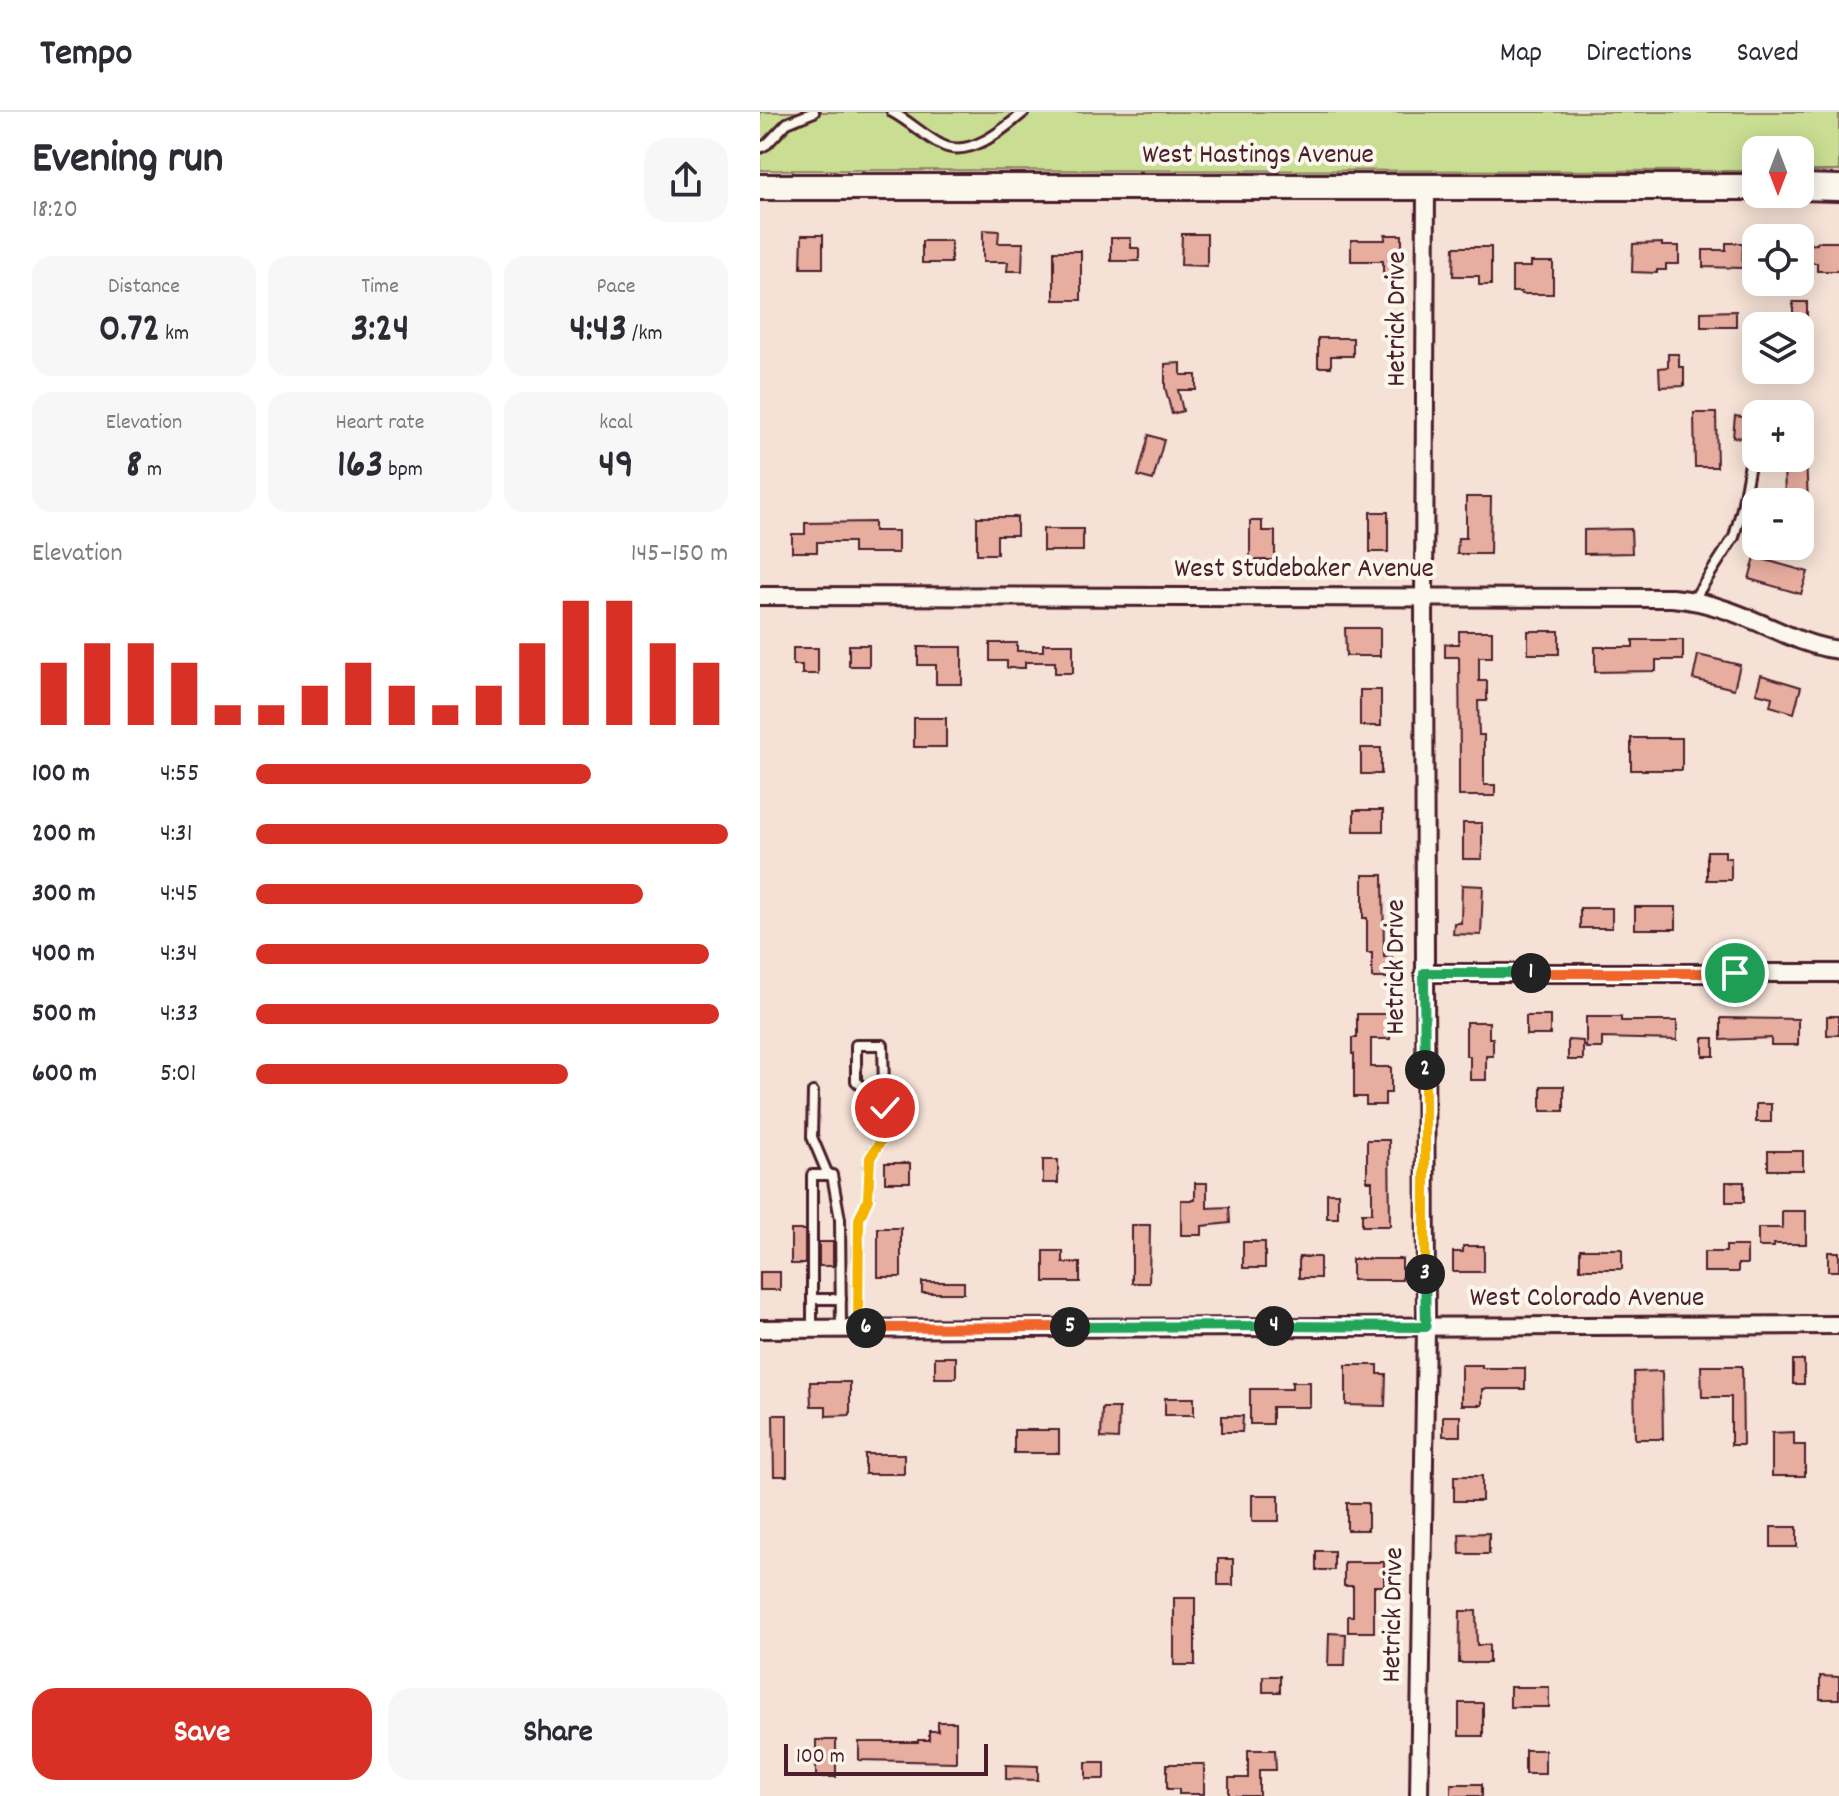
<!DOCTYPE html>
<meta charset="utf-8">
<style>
body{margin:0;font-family:Dekko,sans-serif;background:#f7f7f7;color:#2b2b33;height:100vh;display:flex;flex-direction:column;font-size:30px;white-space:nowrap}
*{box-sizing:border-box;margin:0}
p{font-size:26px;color:#7c7c81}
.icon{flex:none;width:44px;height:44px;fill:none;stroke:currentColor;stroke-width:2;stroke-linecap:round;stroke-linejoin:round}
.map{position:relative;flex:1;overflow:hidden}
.panel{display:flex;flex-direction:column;background:#fff;width:760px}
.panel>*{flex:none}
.needle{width:52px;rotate:180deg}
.controls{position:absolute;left:982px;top:24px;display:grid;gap:16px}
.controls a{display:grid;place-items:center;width:72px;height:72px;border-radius:16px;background:#fff;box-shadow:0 4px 20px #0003;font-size:40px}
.scale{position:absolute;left:24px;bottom:20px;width:204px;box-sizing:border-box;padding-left:8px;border:4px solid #4a1f2b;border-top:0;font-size:22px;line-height:28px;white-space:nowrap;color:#4a1f2b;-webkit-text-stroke:6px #fbf7ec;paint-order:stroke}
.pin{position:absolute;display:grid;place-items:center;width:68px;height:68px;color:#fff;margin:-34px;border:4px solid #fff;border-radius:50%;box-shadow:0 2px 8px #0007}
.km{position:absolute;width:40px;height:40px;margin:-20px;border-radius:50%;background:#222;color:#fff;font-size:22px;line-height:40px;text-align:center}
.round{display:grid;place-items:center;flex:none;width:84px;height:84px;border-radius:24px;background:#f7f7f7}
.head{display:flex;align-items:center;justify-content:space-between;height:136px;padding:0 32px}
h1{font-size:44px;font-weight:700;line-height:60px}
.figures{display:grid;grid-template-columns:repeat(3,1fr);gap:12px;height:136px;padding:8px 32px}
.figures div{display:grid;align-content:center;border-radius:20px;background:#f7f7f7;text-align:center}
.figures b{font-size:40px;font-weight:700}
.figures small{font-size:22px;font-weight:400}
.figures p{font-size:22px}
.chart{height:224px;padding:16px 32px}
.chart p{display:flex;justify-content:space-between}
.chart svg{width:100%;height:144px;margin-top:8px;stroke:#d93025;stroke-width:6}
.action{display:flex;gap:16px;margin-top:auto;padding:16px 32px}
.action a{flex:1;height:92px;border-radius:24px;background:#d93025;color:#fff;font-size:32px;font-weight:700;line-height:92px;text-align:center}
.action a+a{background:#f7f7f7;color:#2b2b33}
ul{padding:0 32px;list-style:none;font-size:26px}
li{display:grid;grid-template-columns:128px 96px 1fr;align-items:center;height:60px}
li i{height:20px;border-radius:10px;background:#d93025}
header{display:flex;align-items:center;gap:48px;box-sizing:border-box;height:112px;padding:0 40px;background:#fff;border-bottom:2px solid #e1e1e2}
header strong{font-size:38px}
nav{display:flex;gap:44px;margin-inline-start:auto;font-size:28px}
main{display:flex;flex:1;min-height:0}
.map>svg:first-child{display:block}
.green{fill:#c9de93;stroke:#8a7e5f;stroke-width:2}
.building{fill:#e7aea0;stroke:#4a1f2b;stroke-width:2}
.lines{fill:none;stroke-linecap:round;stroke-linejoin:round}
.service-casing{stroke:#4a1f2b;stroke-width:14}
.minor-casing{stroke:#4a1f2b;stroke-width:22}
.secondary-casing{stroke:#4a1f2b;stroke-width:30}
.service{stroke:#fbf7ec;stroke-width:8}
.minor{stroke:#fbf7ec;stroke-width:16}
.secondary{stroke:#fbf7ec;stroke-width:24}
.split-1-casing{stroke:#fff;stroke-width:16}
.split-2-casing{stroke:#fff;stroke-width:16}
.split-3-casing{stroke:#fff;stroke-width:16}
.split-4-casing{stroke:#fff;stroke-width:16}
.split-5-casing{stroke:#fff;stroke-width:16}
.split-6-casing{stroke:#fff;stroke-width:16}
.split-7-casing{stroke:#fff;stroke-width:16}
.split-1{stroke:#f0652b;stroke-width:10}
.split-2{stroke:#22a559;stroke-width:10}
.split-3{stroke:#f5b400;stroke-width:10}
.split-4{stroke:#22a559;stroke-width:10}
.split-5{stroke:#22a559;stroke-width:10}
.split-6{stroke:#f0652b;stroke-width:10}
.split-7{stroke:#f5b400;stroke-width:10}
.labels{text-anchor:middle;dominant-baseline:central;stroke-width:8;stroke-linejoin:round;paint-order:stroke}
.street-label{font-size:28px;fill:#4a1f2b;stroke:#fbf7ec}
</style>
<header>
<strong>Tempo</strong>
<nav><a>Map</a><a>Directions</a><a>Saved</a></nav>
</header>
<main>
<section class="panel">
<div class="head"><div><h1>Evening run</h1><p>18:20</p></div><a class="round"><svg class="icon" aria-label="share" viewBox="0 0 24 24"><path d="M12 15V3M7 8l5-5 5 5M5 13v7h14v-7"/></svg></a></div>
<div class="figures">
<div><p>Distance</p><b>0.72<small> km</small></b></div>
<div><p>Time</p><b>3:24</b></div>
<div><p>Pace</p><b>4:43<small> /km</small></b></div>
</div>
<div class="figures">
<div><p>Elevation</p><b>8<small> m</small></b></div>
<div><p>Heart rate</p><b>163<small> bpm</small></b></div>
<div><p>kcal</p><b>49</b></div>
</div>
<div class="chart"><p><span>Elevation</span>145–150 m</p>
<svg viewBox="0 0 160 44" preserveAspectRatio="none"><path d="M5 44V25M15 44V19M25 44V19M35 44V25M45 44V38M55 44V38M65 44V32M75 44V25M85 44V32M95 44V38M105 44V32M115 44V19M125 44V6M135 44V6M145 44V19M155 44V25"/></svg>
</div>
<ul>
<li><b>100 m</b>4:55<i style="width:71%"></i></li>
<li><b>200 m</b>4:31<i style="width:100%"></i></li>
<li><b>300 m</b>4:45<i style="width:82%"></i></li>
<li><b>400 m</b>4:34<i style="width:96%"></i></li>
<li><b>500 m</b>4:33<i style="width:98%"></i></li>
<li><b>600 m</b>5:01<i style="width:66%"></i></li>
</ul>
<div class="action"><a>Save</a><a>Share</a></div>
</section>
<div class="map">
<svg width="1079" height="1684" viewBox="0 0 1079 1684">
<rect width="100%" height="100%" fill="#f5e1d5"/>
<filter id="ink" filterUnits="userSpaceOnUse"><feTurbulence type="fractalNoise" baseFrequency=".0125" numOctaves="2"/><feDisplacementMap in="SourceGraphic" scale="16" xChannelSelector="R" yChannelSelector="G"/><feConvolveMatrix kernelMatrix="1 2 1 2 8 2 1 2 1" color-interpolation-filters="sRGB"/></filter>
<g filter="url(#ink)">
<polygon class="green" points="0,0 1079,0 1079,59 1040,59 1040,38 996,38 996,59 0,58"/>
<g class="building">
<polygon points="223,118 239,119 238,131 263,131 262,159 247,159 248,150 223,150"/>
<polygon points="422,122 447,122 447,154 421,153"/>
<polygon points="42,123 63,123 63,156 41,156"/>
<polygon points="625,123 642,123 642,166 623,166 623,149 591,149 591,128 625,128"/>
<polygon points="351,126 371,126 371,136 379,136 379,149 351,149"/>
<rect x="162" y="129" width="29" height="22"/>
<polygon points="1057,130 1079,130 1079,159 1057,159 1057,151 1040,151 1040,133 1057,132"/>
<polygon points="902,131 902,134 919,134 919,152 906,152 906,158 897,158 897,161 872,160 873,132"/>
<polygon points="966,131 983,131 982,156 943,155 943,138 966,138"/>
<polygon points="694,135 731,135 731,173 719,173 719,164 693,164"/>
<rect x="294" y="139" width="27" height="49"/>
<polygon points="771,150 793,150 793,182 761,182 761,180 752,180 752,155 771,155"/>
<polygon points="1033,190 1047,190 1047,205 1033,204"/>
<polygon points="976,199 976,215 941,215 941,200"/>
<polygon points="558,226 593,226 593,244 571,244 571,255 558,255"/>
<polygon points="908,242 919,242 919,255 924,255 924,274 900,275 899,256 908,255"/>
<polygon points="421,251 421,263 436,263 436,278 418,278 423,299 412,302 405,275 405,252"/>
<polygon points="934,301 956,301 957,355 935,355"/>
<polygon points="975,304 996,307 996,327 973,325"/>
<polygon points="389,323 404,328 393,368 378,364"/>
<polygon points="1024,346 1046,346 1048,390 1025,390"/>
<polygon points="706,385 731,385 730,442 697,442 698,426 706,426"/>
<rect x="610" y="400" width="18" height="40"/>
<polygon points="217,405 257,405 257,423 237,423 237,442 217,442"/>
<polygon points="490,409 502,409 502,419 515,419 515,448 490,448"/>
<polygon points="114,410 114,419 138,419 138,441 93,441 93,430 57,430 57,440 32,440 32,422 45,422 45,411"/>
<rect x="283" y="417" width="40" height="22"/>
<polygon points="871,417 872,441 824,442 824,418"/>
<polygon points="995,445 1048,460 1041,482 989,467"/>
<polygon points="585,516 620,516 620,544 586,544"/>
<polygon points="699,519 732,519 732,545 719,545 719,569 727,569 727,589 718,589 719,623 724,623 724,673 735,673 735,684 699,684 699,650 700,650 699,545 685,545 685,532 699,532"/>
<rect x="768" y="519" width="31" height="23"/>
<polygon points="873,528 923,528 923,548 896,548 896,559 835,560 835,535 873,535"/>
<polygon points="230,531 257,531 257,539 283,539 283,532 313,532 313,561 295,561 295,550 265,550 265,556 247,556 247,549 230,549"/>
<rect x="89" y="533" width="20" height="21"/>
<polygon points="158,535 202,535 202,572 176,572 176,553 158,553"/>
<polygon points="33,536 58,536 58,562 42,562 42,553 33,553"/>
<polygon points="938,543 980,553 974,577 933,567"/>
<polygon points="1001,563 1041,575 1034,601 1010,594 1012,585 996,581"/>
<rect x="600" y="578" width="21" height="36"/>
<rect x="154" y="606" width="32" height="29"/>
<rect x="871" y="626" width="51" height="32"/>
<rect x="601" y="636" width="20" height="26"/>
<rect x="594" y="698" width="29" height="21"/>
<rect x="703" y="711" width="19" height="36"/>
<polygon points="947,739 965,739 965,746 971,746 971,768 947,768"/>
<polygon points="603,763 623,763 624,845 632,845 632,866 612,866 612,841 607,841 607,806 603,806"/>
<polygon points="702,773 723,774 721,823 693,822 694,811 701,811"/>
<rect x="875" y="795" width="41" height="22"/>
<rect x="820" y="796" width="32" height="20"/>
<polygon points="597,902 630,902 630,927 611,927 611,955 631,955 631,981 625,981 625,993 606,993 606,985 594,985 594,942 592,942 592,926 597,926"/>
<rect x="766" y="904" width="24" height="19"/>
<rect x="1067" y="904" width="12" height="19"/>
<polygon points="826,905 861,905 861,909 917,909 917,928 842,926 842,936 826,936"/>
<polygon points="961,906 1038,907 1038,933 1011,933 1011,926 961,928"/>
<polygon points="706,910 729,910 729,926 733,926 733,944 726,944 726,968 710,968 710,944 706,944"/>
<rect x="943" y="926" width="11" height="18"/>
<polygon points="808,928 823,929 823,948 808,948"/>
<rect x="781" y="974" width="23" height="25"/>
<rect x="996" y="992" width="15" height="18"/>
<polygon points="607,1028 629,1028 630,1114 602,1114 602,1101 612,1101 612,1069 607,1069"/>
<rect x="1008" y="1039" width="35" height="19"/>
<rect x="283" y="1048" width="15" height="23"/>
<rect x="125" y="1051" width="25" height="19"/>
<rect x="966" y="1070" width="18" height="20"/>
<polygon points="435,1071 447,1071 447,1096 469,1095 470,1111 442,1114 442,1123 421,1123 421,1088 435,1088"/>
<rect x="567" y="1081" width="11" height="25"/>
<polygon points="1022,1099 1046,1099 1046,1132 1014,1132 1014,1135 998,1135 998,1116 1022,1116"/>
<polygon points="372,1113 390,1113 389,1171 372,1171"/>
<rect x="118" y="1116" width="23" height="49"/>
<rect x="31" y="1118" width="14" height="34"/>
<rect x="59" y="1130" width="14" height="24"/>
<rect x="483" y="1130" width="22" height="26"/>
<polygon points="703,1134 724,1134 724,1160 693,1160 693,1140 703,1140"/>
<polygon points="966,1134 987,1134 987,1152 978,1152 978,1160 944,1160 944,1140 966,1140"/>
<rect x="820" y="1137" width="42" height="20"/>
<polygon points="284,1139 303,1139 303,1151 320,1151 320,1170 284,1170"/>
<rect x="1068" y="1140" width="11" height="19"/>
<rect x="539" y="1145" width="21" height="21"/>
<rect x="592" y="1147" width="50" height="21"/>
<rect x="0" y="1160" width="20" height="18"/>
<rect x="162" y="1170" width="42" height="11"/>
<rect x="175" y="1245" width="21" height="21"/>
<rect x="1033" y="1248" width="11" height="24"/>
<polygon points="586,1253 618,1253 618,1262 626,1262 625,1294 586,1293"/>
<polygon points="701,1253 722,1253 722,1256 765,1256 765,1277 722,1277 722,1293 701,1293"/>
<polygon points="941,1254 982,1254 983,1333 971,1333 971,1285 942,1285"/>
<polygon points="902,1259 903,1327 875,1327 874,1260"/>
<polygon points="50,1270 90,1270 90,1303 66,1304 66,1294 51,1294"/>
<polygon points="532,1270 550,1270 550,1295 512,1295 512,1312 490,1312 490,1277 532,1277"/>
<rect x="405" y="1286" width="29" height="17"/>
<polygon points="342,1296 359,1296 358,1327 341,1326"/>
<polygon points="13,1303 27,1303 27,1364 14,1364"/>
<polygon points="462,1304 483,1304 482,1320 462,1320"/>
<rect x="683" y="1304" width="17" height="20"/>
<rect x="254" y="1318" width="45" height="23"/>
<polygon points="1034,1320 1034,1333 1045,1333 1045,1364 1012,1364 1012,1321"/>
<rect x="105" y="1342" width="39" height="20"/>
<rect x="694" y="1364" width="28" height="25"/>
<rect x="492" y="1383" width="27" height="26"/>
<rect x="587" y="1391" width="21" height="27"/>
<rect x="1011" y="1415" width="26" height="20"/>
<polygon points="729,1421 729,1442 700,1442 699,1422"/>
<rect x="556" y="1439" width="18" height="19"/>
<rect x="458" y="1447" width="15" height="26"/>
<polygon points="584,1450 624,1450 624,1474 614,1474 614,1520 588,1520 588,1504 593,1504 593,1474 584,1474"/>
<rect x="414" y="1486" width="21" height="67"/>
<polygon points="700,1499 716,1499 717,1533 729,1533 729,1551 699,1551"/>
<polygon points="569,1521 586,1522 585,1554 568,1554"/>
<rect x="503" y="1564" width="17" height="16"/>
<polygon points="1060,1564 1079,1565 1079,1587 1060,1587"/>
<rect x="750" y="1575" width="39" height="20"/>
<rect x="699" y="1591" width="24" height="33"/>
<polygon points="178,1610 196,1610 196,1650 99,1648 99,1630 158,1630 158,1628 169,1628 169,1619 178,1619"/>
<rect x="56" y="1628" width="20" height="37"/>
<polygon points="488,1638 515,1638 516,1658 499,1658 499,1684 469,1684 469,1666 488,1666"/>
<rect x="765" y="1638" width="20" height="24"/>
<rect x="326" y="1650" width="19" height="17"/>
<polygon points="407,1652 444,1652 444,1682 419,1682 419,1677 407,1677"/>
<polygon points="246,1653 278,1654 278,1668 246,1667"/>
<rect x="691" y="1672" width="31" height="12"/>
</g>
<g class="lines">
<defs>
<g id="service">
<path d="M132 0C149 9 163 23 180 32 208 48 244 17 264 0"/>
<polyline points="0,36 7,32 27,11 54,0"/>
<polyline points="934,487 974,425 982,396 990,352"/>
<polyline points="53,980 52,1025 68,1063"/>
<polyline points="52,1187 81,1187"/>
<polyline points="98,1216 99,1107 108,1087 110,1046 125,1022 123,933 96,933 96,969 125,996"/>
<polyline points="52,1217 52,1063 72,1063 80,1107 81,1216"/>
</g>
<g id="minor">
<path d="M0 484 912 486C952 489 989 506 1025 522 1043 530 1059 536 1079 538"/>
<polyline points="664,861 1079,861"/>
<polyline points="0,1217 1079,1213"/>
<polyline points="659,1684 666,1215 664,485 666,74"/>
</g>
<g id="secondary">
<polyline points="0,75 996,75"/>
<polyline points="1040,75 1079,76"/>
</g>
</defs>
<use href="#service" class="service-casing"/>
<use href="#minor" class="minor-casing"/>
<use href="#secondary" class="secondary-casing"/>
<use href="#service" class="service"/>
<use href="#minor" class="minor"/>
<use href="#secondary" class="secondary"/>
</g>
</g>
<g class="lines" filter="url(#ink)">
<defs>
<polyline id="split-1" points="771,861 975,861"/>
<polyline id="split-2" points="665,958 664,861 771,861"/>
<polyline id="split-3" points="665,958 665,1162"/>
<polyline id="split-4" points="514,1214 666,1215 665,1162"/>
<polyline id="split-5" points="310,1215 514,1214"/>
<polyline id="split-6" points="106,1216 310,1215"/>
<polyline id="split-7" points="106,1216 98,1216 99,1107 108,1087 110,1046 125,1022 125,996"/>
</defs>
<use href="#split-1" class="split-1-casing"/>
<use href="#split-2" class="split-2-casing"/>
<use href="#split-3" class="split-3-casing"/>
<use href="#split-4" class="split-4-casing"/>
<use href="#split-5" class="split-5-casing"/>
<use href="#split-6" class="split-6-casing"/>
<use href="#split-7" class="split-7-casing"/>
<use href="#split-1" class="split-1"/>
<use href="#split-2" class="split-2"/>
<use href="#split-3" class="split-3"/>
<use href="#split-4" class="split-4"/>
<use href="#split-5" class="split-5"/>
<use href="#split-6" class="split-6"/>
<use href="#split-7" class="split-7"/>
</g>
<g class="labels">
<g class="street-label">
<text x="498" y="45">West Hastings Avenue</text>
<text transform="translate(639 207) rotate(-90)">Hetrick Drive</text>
<text x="544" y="459">West Studebaker Avenue</text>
<text transform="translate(638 855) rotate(-90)">Hetrick Drive</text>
<text x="827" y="1188">West Colorado Avenue</text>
<text transform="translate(635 1503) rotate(-89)">Hetrick Drive</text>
</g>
</g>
</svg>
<div class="controls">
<a><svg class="needle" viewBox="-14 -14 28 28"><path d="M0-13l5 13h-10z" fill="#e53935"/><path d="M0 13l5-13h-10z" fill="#7c7c81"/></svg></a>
<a><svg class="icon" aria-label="locate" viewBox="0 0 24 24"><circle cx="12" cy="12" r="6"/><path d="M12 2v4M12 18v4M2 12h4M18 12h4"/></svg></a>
<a><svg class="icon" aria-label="layers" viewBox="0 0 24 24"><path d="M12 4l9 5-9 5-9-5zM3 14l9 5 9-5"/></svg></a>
<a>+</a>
<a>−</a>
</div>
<div class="scale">100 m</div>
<div class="pin" style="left:975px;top:861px;background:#1e9e55"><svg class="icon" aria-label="arrive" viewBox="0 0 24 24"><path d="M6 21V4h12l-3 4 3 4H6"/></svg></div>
<div class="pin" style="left:125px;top:996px;background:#d93025"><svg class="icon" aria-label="check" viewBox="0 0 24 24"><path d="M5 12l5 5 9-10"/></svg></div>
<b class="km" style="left:771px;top:861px">1</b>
<b class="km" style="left:665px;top:958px">2</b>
<b class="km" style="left:665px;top:1162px">3</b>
<b class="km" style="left:514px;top:1214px">4</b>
<b class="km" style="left:310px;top:1215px">5</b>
<b class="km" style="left:106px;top:1216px">6</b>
</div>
</main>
